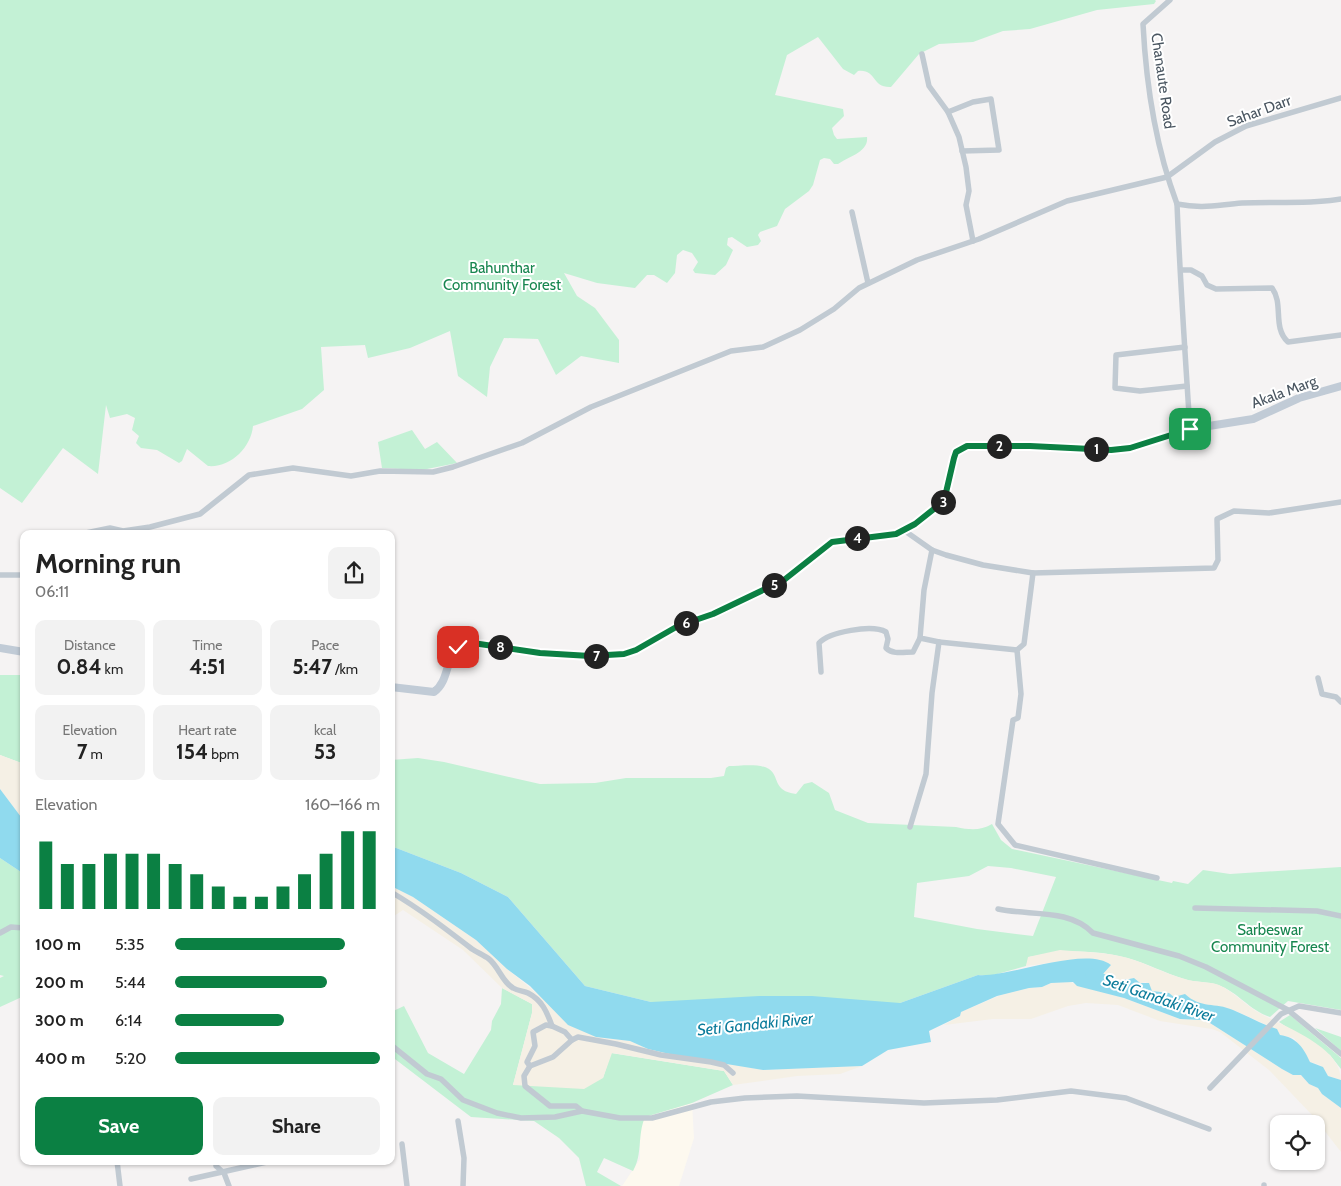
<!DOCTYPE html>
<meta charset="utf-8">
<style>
body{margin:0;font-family:Cabin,sans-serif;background:#f2f2f2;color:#222;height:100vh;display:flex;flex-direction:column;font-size:19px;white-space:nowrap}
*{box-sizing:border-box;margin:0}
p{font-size:16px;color:#767676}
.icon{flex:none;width:28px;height:28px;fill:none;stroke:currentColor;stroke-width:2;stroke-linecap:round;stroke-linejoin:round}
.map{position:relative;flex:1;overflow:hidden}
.panel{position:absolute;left:20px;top:530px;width:375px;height:635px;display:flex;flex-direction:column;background:#fff;border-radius:10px;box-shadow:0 1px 4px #0004}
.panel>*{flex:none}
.fabs{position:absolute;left:1270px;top:1115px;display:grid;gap:10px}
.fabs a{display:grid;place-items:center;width:55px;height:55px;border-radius:10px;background:#fff;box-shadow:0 1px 4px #0004;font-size:25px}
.pin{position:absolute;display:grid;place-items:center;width:42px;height:42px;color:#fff;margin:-21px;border-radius:10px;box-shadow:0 2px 8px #0006}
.km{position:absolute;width:25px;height:25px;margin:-12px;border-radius:50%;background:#222;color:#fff;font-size:14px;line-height:25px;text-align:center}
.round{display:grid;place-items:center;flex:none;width:52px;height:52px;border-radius:10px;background:#f2f2f2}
.headline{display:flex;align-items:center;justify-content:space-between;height:85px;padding:0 15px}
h1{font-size:28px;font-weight:700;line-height:38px}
.metrics{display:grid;grid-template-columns:repeat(3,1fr);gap:8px;height:85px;padding:5px 15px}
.metrics div{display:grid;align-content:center;border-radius:10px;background:#f2f2f2;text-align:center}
.metrics b{font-size:21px;font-weight:700}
.metrics small{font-size:14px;font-weight:400}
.metrics p{font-size:14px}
.chart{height:140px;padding:10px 15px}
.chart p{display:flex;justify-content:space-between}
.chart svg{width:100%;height:90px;margin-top:5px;stroke:#0b8043;stroke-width:6}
.action{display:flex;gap:10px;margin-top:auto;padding:10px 15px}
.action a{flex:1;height:58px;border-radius:10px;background:#0b8043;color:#fff;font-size:20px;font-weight:700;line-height:58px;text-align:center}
.action a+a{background:#f2f2f2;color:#222}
ul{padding:0 15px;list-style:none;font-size:16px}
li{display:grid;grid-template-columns:80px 60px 1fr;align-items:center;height:38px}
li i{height:12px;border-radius:6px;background:#0b8043}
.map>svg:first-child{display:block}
.commercial{fill:#fdf9ef}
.green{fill:#c3f1d5;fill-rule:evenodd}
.sand{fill:#f5f0e5}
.water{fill:#90daee}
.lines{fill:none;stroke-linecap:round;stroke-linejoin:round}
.river{stroke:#90daee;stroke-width:11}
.minor{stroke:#c1cad2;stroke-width:5.5}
.secondary{stroke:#c1cbd6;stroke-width:8}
.route-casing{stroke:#fff;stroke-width:10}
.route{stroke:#0b8043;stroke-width:6}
.labels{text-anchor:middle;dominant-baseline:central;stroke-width:4;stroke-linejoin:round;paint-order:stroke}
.street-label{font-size:15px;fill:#4a5661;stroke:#fff}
.park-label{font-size:15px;fill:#17864f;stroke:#fff}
.water-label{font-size:16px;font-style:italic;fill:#0c7c9b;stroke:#fff}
</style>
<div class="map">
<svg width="1341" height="1186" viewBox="0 0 1341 1186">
<rect width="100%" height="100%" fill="#f5f3f3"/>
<polygon class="commercial" points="692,1103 694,1138 679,1186 622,1186 640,1159 640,1129 645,1117"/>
<g class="green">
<path d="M0 0H1155L1156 1 1154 4 1097 10 1030 29 1003 31 973 42 939 44 919 54 891 87C871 88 877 69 858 71L854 75 843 69 818 37 787 55 775 95 843 109 844 116 832 128 834 135 837 139 867 137C869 152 847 157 838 164H834L830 159 824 158 820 160 813 185 809 191 785 209 777 226 760 232 758 235 761 241 758 245 747 247 732 237 728 238 727 245 733 250 726 265 715 275 695 273 693 270 698 262 692 253 683 250 677 255 675 273 667 283 654 275H647L635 288 597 283 564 273 577 296 595 308 619 340V363L581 356 556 375 538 339 504 338 490 367 487 397 458 376 450 331 410 348 368 358 365 345 321 347 324 390 302 409 253 426C251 448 230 468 208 466L187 449 182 461 179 463 157 450 141 448 136 443 139 436 132 430 135 418 127 414 110 418 106 405 98 474 63 448 22 503 0 488Z"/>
<polygon points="412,430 425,449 437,442 457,463 422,470 382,468 378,442"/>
<polygon points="0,675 24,675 24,764 0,755"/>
<path d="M418 758 444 762 540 784 595 783 626 778H711L724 776 726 768 729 766C740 766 759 763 769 769 780 776 772 791 796 794L804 784 812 782 829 793 835 810 868 823 956 827C970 830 980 831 992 824L1001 840 1012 849 1172 883 1173 881 1188 884 1203 870 1230 874 1341 867V1010L1288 1001 1270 1017C1249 1010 1238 992 1218 985 1208 981 1195 983 1184 979 1165 973 1146 963 1127 958 1093 949 1062 950 1029 957L1026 966 990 976 978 975 900 1003 651 1002 585 986 508 897 461 873 391 846V760ZM988 866 1011 868 1056 877 1033 936 977 929 914 917 917 883 969 876Z"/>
<polygon points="0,858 24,874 24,996 0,1007 0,978 4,976 0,975"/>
<path d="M502 988 532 1004V1013L513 1085 603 1078 611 1053 724 1071 733 1085 692 1103 645 1117C637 1136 643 1154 633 1171L604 1158 597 1172 621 1186H586L579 1158 559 1138 534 1121 471 1117 391 1056V1012L404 1006 428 1053 464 1074 491 1030 492 1021 501 1004Z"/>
<polygon points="1290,1015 1341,1058 1341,1069 1330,1055 1279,1022"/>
<polygon points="1315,1028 1341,1037 1341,1051"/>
</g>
<g class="sand">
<polygon points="0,755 24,764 24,821 0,789"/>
<polygon points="391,886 413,897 476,940 507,969 540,996 603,1038 630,1041 648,1049 763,1070 862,1066 840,1074 797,1076 733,1085 724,1071 612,1053 603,1078 584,1089 513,1085 532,1013 532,1004 502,988 463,950 403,910 391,918"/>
<path d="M1060 950C1082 952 1106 952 1128 958 1147 964 1166 974 1185 979 1196 983 1209 981 1219 985 1234 992 1243 1003 1256 1011 1281 1026 1341 1045 1341 1080L1328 1076 1320 1065 1310 1062 1294 1038 1280 1035 1269 1026 1236 1011 1195 1003 1180 995 1174 997 1169 993 1152 991 1146 982 1140 983C1129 973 1120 983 1109 983L1103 974 1111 965C1095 955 1046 964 1026 966L1028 957Z"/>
<polygon points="1069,982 1124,998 1180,1019 1201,1020 1210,1023 1282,1069 1293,1075 1301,1075 1309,1084 1318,1088 1325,1096 1341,1108 1341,1152 1313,1116 1269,1070 1220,1032 1212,1029 1160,1021 1118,1005 1086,1003 1068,1006 1031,1019 993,1019 944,1025 960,1016 961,1012 1001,995 1029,988 1042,987 1051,983"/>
</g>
<g class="water">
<polygon points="0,789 24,821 24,874 0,858"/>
<path d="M391 846 461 873 508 897 585 986 651 1002 759 996H812L900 1003 978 975C1009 978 1085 945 1111 965L1103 974 1109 983 1134 978 1140 983H1149L1152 991 1169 993 1174 997 1185 994C1201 1009 1215 1002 1233 1010 1248 1016 1261 1024 1277 1029L1280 1035C1296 1037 1304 1048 1310 1062L1323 1067 1328 1076 1341 1080V1108L1322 1094 1318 1088 1309 1084 1301 1075H1293L1282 1069 1210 1023 1201 1020 1180 1019 1124 998 1077 986 1073 982 1051 983 1042 987 1029 988 997 996 961 1012 960 1016 929 1031 931 1042 888 1050 862 1066 763 1070 678 1056 648 1049 630 1041 596 1037 568 1025 530 986 507 969 476 940 413 897 391 886Z"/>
</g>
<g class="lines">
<polyline class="river" points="1091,974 1124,989"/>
<g class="minor">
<path d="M1170 0 1143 24C1146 83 1156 148 1177 204 1203 209 1216 205 1242 203 1275 201 1309 205 1341 199"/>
<polyline points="922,54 929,86 948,112 959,137 966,167 969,191 966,205 973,241"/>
<polyline points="948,112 973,102 991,99 999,150 962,151"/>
<path d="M1177 204C1180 280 1185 354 1190 429"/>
<polyline points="852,212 868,283"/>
<path d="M1182 270H1191L1202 276 1207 285 1216 289 1272 288C1284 304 1272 327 1288 342L1341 335"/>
<polyline points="1185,347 1116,355 1115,388 1140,391 1187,386"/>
<polyline points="905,531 932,550 946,555 983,565 1033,573 1214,568 1218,560 1217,519 1234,511 1269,513 1341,502"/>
<polyline points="81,534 110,528 123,531 150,527 200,514 249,475 293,468 351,476 380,471 433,472 453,467 522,443 591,407 731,351 763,347 800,330 834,309 859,288 917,260 979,239 1067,201 1167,177 1215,142 1246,126 1341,98"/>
<polyline points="1033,573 1024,644 1017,650 1021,694 1018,718 1013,720 998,824 1015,845 1157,878"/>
<polyline points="0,575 24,575"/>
<polyline points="939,642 1017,650"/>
<path d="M821 672 819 643C829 632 872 624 886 632L888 639 886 648C893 655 904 652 913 652L920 638"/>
<polyline points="1318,678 1322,694 1336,697 1341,702"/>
<polyline points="910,827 926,774 932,693 939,642 920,638 924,590 932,550"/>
<path d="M391 892C420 909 446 929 472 949 478 953 484 955 489 959 499 967 502 982 513 988 518 991 524 991 528 993 542 1000 547 1012 552 1026L565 1032 572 1040"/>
<polyline points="1195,908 1317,911 1341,916"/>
<path d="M998 909C1029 916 1069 908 1093 933L1179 956 1206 967 1288 1010 1341 1054"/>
<polyline points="0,933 11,927 24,928"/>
<polyline points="391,1045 427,1074 441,1079 463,1100 497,1113 521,1118 555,1117 582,1111 620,1118 652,1118 711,1102 745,1098 797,1096 924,1103 997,1100 1071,1091 1126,1098 1209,1129"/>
<polyline points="530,1066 527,1062 535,1046 533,1032 546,1025 552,1026"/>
<polyline points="1210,1088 1281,1014 1299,1006 1341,1013"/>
<polyline points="582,1111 576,1106 550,1106 525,1086 524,1076 530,1066 553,1057 572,1040 578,1037 616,1044 661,1055 711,1062 724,1065 733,1073"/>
<polyline points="458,1121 464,1158 463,1186"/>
<polyline points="402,1144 407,1186"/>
<polyline points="117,1161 120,1186"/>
<polyline points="216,1161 216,1166 224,1173 229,1186"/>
<polyline points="191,1179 271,1161"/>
<polyline points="1264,1186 1264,1185"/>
</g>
<g class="secondary">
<polyline points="0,648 24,652"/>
<path d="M391 687 434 692C452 679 443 651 466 643L540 653 590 656 625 654 636 650 678 626 713 614 784 580 832 542 897 534 915 524 944 501 956 452 967 446H1030L1111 450 1131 448 1190 429 1253 419 1299 398 1341 386"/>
</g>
</g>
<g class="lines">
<defs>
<polyline id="route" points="458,647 473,643 540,653 590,656 624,654 636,650 678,626 713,614 784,580 832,542 896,534 915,524 944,501 954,458 956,452 967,446 1030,446 1111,450 1130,448 1190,429"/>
</defs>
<use href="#route" class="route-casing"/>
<use href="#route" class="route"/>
</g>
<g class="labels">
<g class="street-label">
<text transform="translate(1163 81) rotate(82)">Chanaute Road</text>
<text transform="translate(1259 111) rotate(-20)">Sahar Darr</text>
<text transform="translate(1284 392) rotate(-20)">Akala Marg</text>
</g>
<g class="park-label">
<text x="502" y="268">Bahunthar<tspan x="502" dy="17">Community Forest</tspan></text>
<text x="1270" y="930">Sarbeswar<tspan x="1270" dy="17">Community Forest</tspan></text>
</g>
<g class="water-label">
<text transform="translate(1159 998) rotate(19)">Seti Gandaki River</text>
<text transform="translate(755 1024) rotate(-6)">Seti Gandaki River</text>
</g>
</g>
</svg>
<div class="fabs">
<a><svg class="icon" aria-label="locate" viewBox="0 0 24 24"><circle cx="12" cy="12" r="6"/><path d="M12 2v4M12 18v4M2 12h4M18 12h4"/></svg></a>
</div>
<div class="pin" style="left:1190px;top:429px;background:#1e9e55"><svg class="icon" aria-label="arrive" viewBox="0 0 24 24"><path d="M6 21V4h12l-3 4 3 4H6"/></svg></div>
<div class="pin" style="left:458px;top:647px;background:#d93025"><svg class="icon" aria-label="check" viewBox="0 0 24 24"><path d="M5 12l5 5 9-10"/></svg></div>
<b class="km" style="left:1096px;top:449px">1</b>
<b class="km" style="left:999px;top:446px">2</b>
<b class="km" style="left:943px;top:502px">3</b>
<b class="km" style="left:857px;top:538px">4</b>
<b class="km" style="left:774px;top:585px">5</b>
<b class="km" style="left:686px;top:623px">6</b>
<b class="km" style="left:596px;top:656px">7</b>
<b class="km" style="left:500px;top:647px">8</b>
<section class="panel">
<div class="headline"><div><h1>Morning run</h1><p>06:11</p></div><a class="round"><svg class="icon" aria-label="share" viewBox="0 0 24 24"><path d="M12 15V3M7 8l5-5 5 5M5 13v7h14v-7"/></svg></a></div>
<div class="metrics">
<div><p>Distance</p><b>0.84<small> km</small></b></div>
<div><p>Time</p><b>4:51</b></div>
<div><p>Pace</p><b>5:47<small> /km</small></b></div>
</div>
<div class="metrics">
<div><p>Elevation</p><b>7<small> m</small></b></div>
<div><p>Heart rate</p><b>154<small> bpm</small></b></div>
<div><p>kcal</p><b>53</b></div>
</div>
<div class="chart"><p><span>Elevation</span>160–166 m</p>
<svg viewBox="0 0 160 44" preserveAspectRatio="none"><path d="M5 44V11M15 44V22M25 44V22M35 44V17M45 44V17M55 44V17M65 44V22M75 44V27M85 44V33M95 44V38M105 44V38M115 44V33M125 44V27M135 44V17M145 44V6M155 44V6"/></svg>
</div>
<ul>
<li><b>100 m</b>5:35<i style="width:83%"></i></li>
<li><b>200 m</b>5:44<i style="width:74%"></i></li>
<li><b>300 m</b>6:14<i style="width:53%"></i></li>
<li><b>400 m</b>5:20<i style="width:100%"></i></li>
</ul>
<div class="action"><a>Save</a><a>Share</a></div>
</section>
</div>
